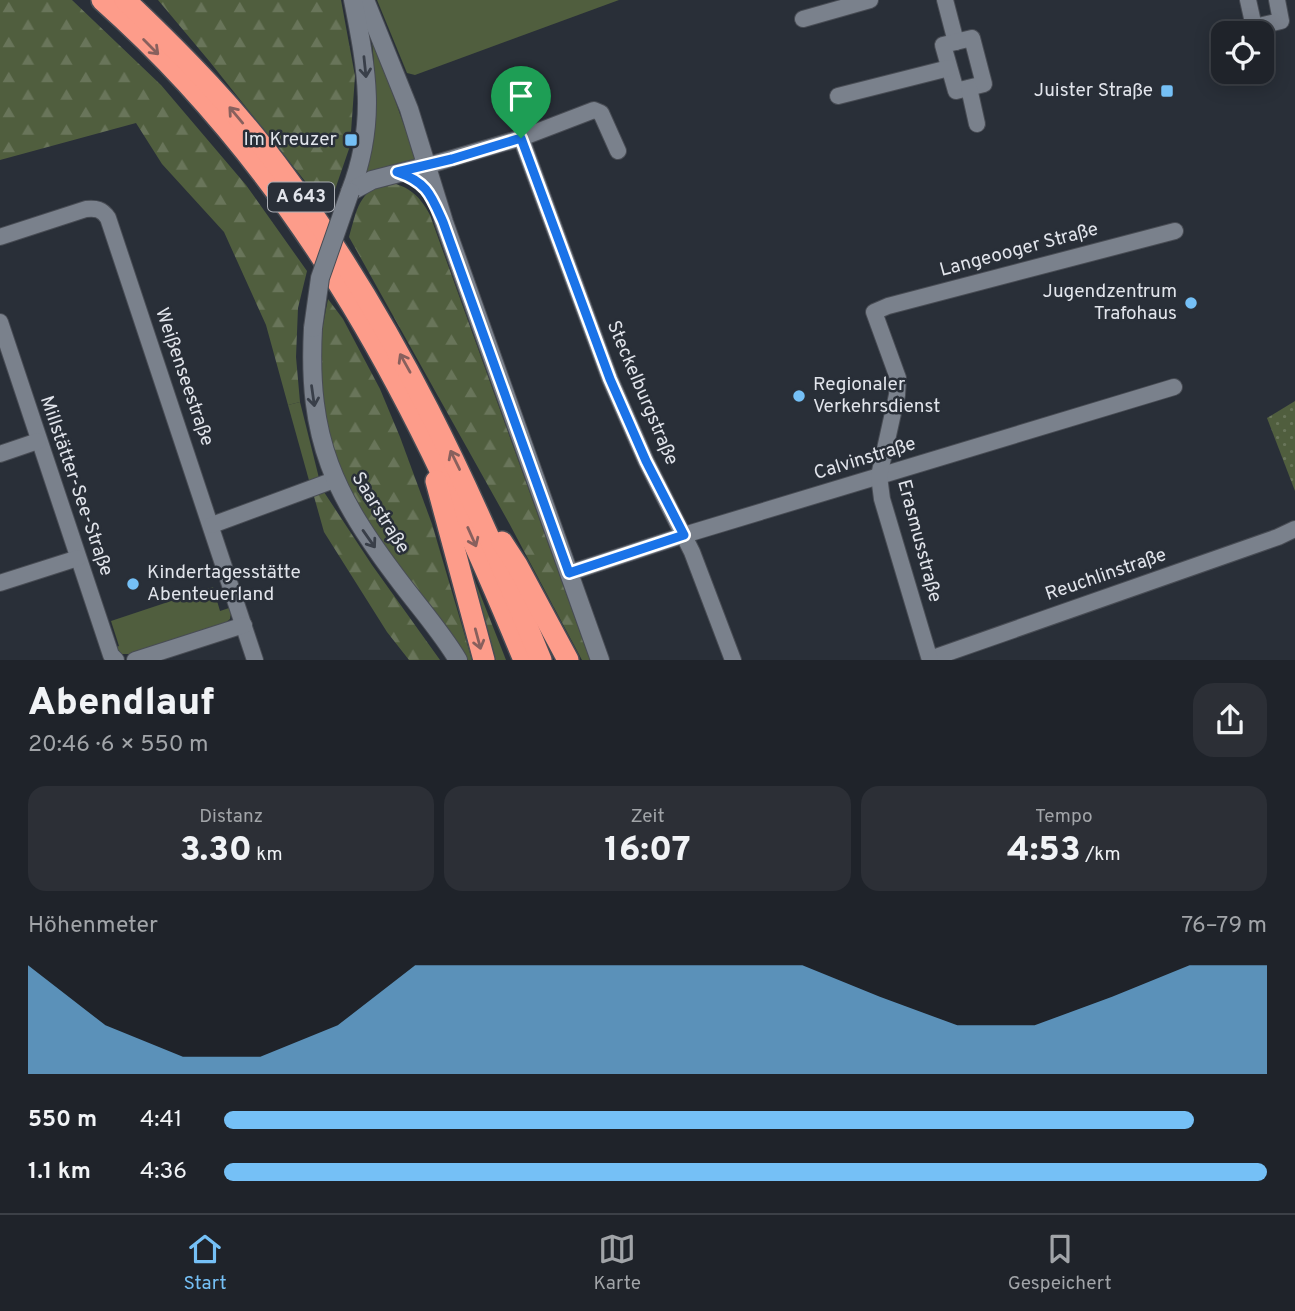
<!DOCTYPE html>
<html lang="de">
<meta charset="utf-8">
<style>
body{margin:0;font-family:Overpass,sans-serif;background:#2c2f36;color:#f1f3f6;height:100vh;display:flex;flex-direction:column;font-size:26px;white-space:nowrap}
*{box-sizing:border-box;margin:0}
p{font-size:23px;color:#a1a4a8}
.icon{flex:none;width:38px;height:38px;fill:none;stroke:currentColor;stroke-width:2;stroke-linecap:round;stroke-linejoin:round}
.map{position:relative;height:660px;overflow:hidden}
.drawer{display:flex;flex-direction:column;background:#1f232a;flex:1}
.drawer>*{flex:none}
.fabs{position:absolute;left:1211px;top:21px;display:grid;gap:14px}
.fabs a{display:grid;place-items:center;width:63px;height:63px;border-radius:14px;background:#1f232a;box-shadow:0 4px 18px #0003,0 0 0 2px #3c4047;font-size:35px}
.pin{position:absolute;display:grid;place-items:center;width:60px;height:60px;color:#fff;margin:-72px -30px;border-radius:50% 50% 50% 0;rotate:-45deg;box-shadow:0 0 7px #0007}
.pin .icon{rotate:45deg}
.round{display:grid;place-items:center;flex:none;width:74px;height:74px;border-radius:21px;background:#2c2f36}
.summary{display:flex;align-items:center;justify-content:space-between;height:119px;padding:0 28px}
h1{font-size:38px;font-weight:800;line-height:52px}
.stats{display:grid;grid-template-columns:repeat(3,1fr);gap:10px;height:119px;padding:7px 28px}
.stats div{display:grid;align-content:center;border-radius:18px;background:#2c2f36;text-align:center}
.stats b{font-size:35px;font-weight:800}
.stats small{font-size:19px;font-weight:400}
.stats p{font-size:19px}
.chart{height:196px;padding:14px 28px}
.chart p{display:flex;justify-content:space-between}
.chart svg{width:100%;height:126px;margin-top:7px;fill:#75c0f6;opacity:.7}
ul{padding:0 28px;list-style:none;font-size:23px}
li{display:grid;grid-template-columns:112px 84px 1fr;align-items:center;height:52px}
li i{height:18px;border-radius:9px;background:#75c0f6}
.tabs{display:flex;justify-content:space-around;align-items:center;height:98px;border-top:2px solid #3c4047;background:#1f232a;font-size:19px;color:#a1a4a8}
.tabs a{display:grid;justify-items:center;gap:4px}
.tabs .current{color:#75c0f6}
.map>svg:first-child{display:block}
.grass{fill:#505e3e}
.forest{fill:url(#forest-firs)}
.park{fill:url(#park-dots)}
.lines{fill:none;stroke-linecap:round;stroke-linejoin:round}
.minor-casing{stroke:#484c54;stroke-width:18}
.secondary-casing{stroke:#484c54;stroke-width:20}
.motorway-casing{stroke:#484c54;stroke-width:24}
.minor{stroke:#7a818c;stroke-width:16}
.secondary{stroke:#7a818c;stroke-width:18}
.motorway{stroke:#fd9c8a;stroke-width:21}
.secondary-bridge-casing{stroke:#484c54;stroke-width:20;stroke-linecap:butt}
.secondary-bridge{stroke:#7a818c;stroke-width:18}
.oneway{stroke:#88605d}
.oneway2{stroke:#393f49}
.route-casing{stroke:#fff;stroke-width:14}
.route{stroke:#1a73e8;stroke-width:9}
.poi-dot{fill:#75c0f6;stroke:#292f38;stroke-width:2.5}
.labels{text-anchor:middle;dominant-baseline:central;stroke-width:5;stroke-linejoin:round;paint-order:stroke}
.shield{fill:#292f38;stroke:#aaaeb5;stroke-width:2}
.shield-label{font-size:18px;font-weight:bold;fill:#e1e4eb}
.poi-label{font-size:19px;fill:#e1e4eb;stroke:#292f38;text-anchor:end}
.street-label{font-size:19px;fill:#e1e4eb;stroke:#292f38}
</style>
<div class="map">
<svg width="1295" height="660" viewBox="0 0 1295 660">
<defs>
<pattern id="forest-firs" width="22" height="20" patternUnits="userSpaceOnUse" patternTransform="scale(1.75)"><rect width="22" height="20" fill="#505e3e"/><path d="M5 1l3.5 6h-7zM16 11l3.5 6h-7z" fill="#69755a"/></pattern>
<pattern id="park-dots" width="8" height="8" patternUnits="userSpaceOnUse" patternTransform="scale(1.75)"><rect width="8" height="8" fill="#505e3e"/><path d="M2 2h.1M6 6h.1" fill="none" stroke="#69755a" stroke-width="1.8" stroke-linecap="round"/></pattern>
</defs>
<rect width="100%" height="100%" fill="#292f38"/>
<g class="grass">
<polygon points="377,0 619,0 415,75 407,73"/>
<path d="M371 33 416 159 364 173C377 126 377 82 371 33Z"/>
<polygon points="300,402 320,482 310,484 288,405"/>
<polygon points="213,587 220,611 232,607 230,619 224,624 130,654 121,654 114,648 119,646 111,621"/>
</g>
<g class="forest">
<polygon points="0,0 72,0 161,85 246,185 307,271 298,308 296,357 300,402 288,405 266,325 224,232 162,164 136,123 0,160"/>
<polygon points="158,0 341,0 355,76 350,146 328,210 210,62"/>
<path d="M388 182C409 186 420 196 430 215L590 660H582L509 523 349 237C357 210 358 191 388 182Z"/>
<polygon points="328,299 343,319 380,389 400,437 432,524 472,660 463,660 391,562 347,491 323,416 319,346"/>
<polygon points="322,489 372,565 440,660 409,660 387,632 324,532 313,493"/>
<polygon points="475,581 506,660 492,660 471,583"/>
</g>
<polygon class="park" points="1295,401 1295,491 1267,418"/>
<g class="lines">
<defs>
<g id="minor">
<polyline points="945,0 956,42"/>
<polyline points="1248,0 1254,27 1281,21 1277,0"/>
<polyline points="803,19 870,0"/>
<polygon points="972,38 984,84 956,91 943,45"/>
<polyline points="969,88 977,124"/>
<polyline points="838,96 949,68"/>
<polyline points="521,138 610,379 646,461 692,552 733,660"/>
<polyline points="426,166 521,138 594,110 601,113 618,151"/>
<path d="M0 237 86 209C96 208 102 209 108 218L255 660"/>
<polyline points="0,322 111,655 116,660"/>
<polyline points="0,454 38,441"/>
<polyline points="212,525 334,480"/>
<polyline points="569,573 684,535 1174,387"/>
<polyline points="0,583 78,558"/>
<polyline points="930,659 1278,537 1295,529"/>
<polyline points="135,660 244,625"/>
<polyline points="930,660 882,499 879,476 897,395 898,378 874,312 888,306 1175,231"/>
</g>
<g id="secondary">
<polyline points="365,0 409,109 444,222 600,660"/>
<path d="M350 192C377 123 367 70 353 0"/>
<polyline points="350,192 372,180 426,166"/>
<path d="M313 328C307 440 334 495 401 583 420 608 442 633 458 660"/>
</g>
<g id="motorway">
<path d="M102 0C309 184 420 409 524 660"/>
<path d="M125 0C183 55 239 112 286 177 396 325 472 491 541 660"/>
<polyline points="436,481 484,660"/>
<polyline points="502,542 517,565 568,660"/>
</g>
</defs>
<use href="#minor" class="minor-casing"/>
<use href="#secondary" class="secondary-casing"/>
<use href="#motorway" class="motorway-casing"/>
<use href="#minor" class="minor"/>
<use href="#secondary" class="secondary"/>
<use href="#motorway" class="motorway"/>
<defs>
<polyline id="secondary-bridge" points="313,328 320,278 350,192"/>
</defs>
<use href="#secondary-bridge" class="secondary-bridge-casing"/>
<use href="#secondary-bridge" class="secondary-bridge"/>
</g>
<defs><path id="oneway-shaft" d="M-6 0H5M1.5-3L5.5 0L1.5 3" fill="none" stroke-width="1.6" stroke-linecap="round" stroke-linejoin="round" transform="scale(1.75)"/></defs>
<g class="oneway">
<use href="#oneway-shaft" transform="translate(151 47) rotate(45)"/>
<use href="#oneway-shaft" transform="translate(236 115) rotate(-130)"/>
<use href="#oneway-shaft" transform="translate(405 363) rotate(-119)"/>
<use href="#oneway-shaft" transform="translate(455 460) rotate(-116)"/>
<use href="#oneway-shaft" transform="translate(472 537) rotate(66)"/>
<use href="#oneway-shaft" transform="translate(478 639) rotate(75)"/>
</g>
<g class="oneway2">
<use href="#oneway-shaft" transform="translate(365 67) rotate(84)"/>
<use href="#oneway-shaft" transform="translate(313 396) rotate(82)"/>
<use href="#oneway-shaft" transform="translate(369 539) rotate(55)"/>
</g>
<g class="lines">
<defs>
<path id="route" d="M521 138 610 379 646 461 684 535 569 573 443 222C431 195 427 182 397 172L452 159Z"/>
</defs>
<use href="#route" class="route-casing"/>
<use href="#route" class="route"/>
</g>
<g class="poi-dot">
<rect x="1160" y="84" width="14" height="14" rx="3.5"/>
<rect x="344" y="133" width="14" height="14" rx="3.5"/>
<circle cx="1191" cy="303" r="7"/>
<circle cx="799" cy="396" r="7"/>
<circle cx="133" cy="584" r="7"/>
</g>
<g class="labels">
<rect class="shield" x="268" y="182.5" width="66" height="29" rx="5"/>
<g class="shield-label">
<text x="301" y="197">A 643</text>
</g>
<g class="poi-label">
<text x="1153" y="91">Juister Straße</text>
<text x="337" y="140">Im Kreuzer</text>
<text x="1177" y="292">Jugendzentrum<tspan x="1177" dy="22">Trafohaus</tspan></text>
<text x="813" y="385" text-anchor="start">Regionaler<tspan x="813" dy="22">Verkehrsdienst</tspan></text>
<text x="147" y="573" text-anchor="start">Kindertagesstätte<tspan x="147" dy="22">Abenteuerland</tspan></text>
</g>
<g class="street-label">
<text transform="translate(1019 250) rotate(-15)">Langeooger Straße</text>
<text transform="translate(184 377) rotate(71)">Weißenseestraße</text>
<text transform="translate(642 393) rotate(67)">Steckelburgstraße</text>
<text transform="translate(865 459) rotate(-17)">Calvinstraße</text>
<text transform="translate(76 486) rotate(71)">Millstätter-See-Straße</text>
<text transform="translate(380 513) rotate(58)">Saarstraße</text>
<text transform="translate(919 541) rotate(75)">Erasmusstraße</text>
<text transform="translate(1106 575) rotate(-19)">Reuchlinstraße</text>
</g>
</g>
</svg>
<div class="fabs">
<a><svg class="icon" aria-label="locate" viewBox="0 0 24 24"><circle cx="12" cy="12" r="6"/><path d="M12 2v4M12 18v4M2 12h4M18 12h4"/></svg></a>
</div>
<div class="pin" style="left:521px;top:138px;background:#1e9e55"><svg class="icon" aria-label="arrive" viewBox="0 0 24 24"><path d="M6 21V4h12l-3 4 3 4H6"/></svg></div>
</div>
<section class="drawer">
<div class="summary"><div><h1>Abendlauf</h1><p>20:46 · 6 × 550 m</p></div><a class="round"><svg class="icon" aria-label="share" viewBox="0 0 24 24"><path d="M12 15V3M7 8l5-5 5 5M5 13v7h14v-7"/></svg></a></div>
<div class="stats">
<div><p>Distanz</p><b>3.30<small> km</small></b></div>
<div><p>Zeit</p><b>16:07</b></div>
<div><p>Tempo</p><b>4:53<small> /km</small></b></div>
</div>
<div class="chart"><p><span>Höhenmeter</span>76–79 m</p>
<svg viewBox="0 0 160 44" preserveAspectRatio="none"><path d="M0 44V6L10 27L20 38L30 38L40 27L50 6L60 6L70 6L80 6L90 6L100 6L110 17L120 27L130 27L140 17L150 6L160 6V44z"/></svg>
</div>
<ul>
<li><b>550 m</b>4:41<i style="width:93%"></i></li>
<li><b>1.1 km</b>4:36<i style="width:100%"></i></li>
</ul>
</section>
<nav class="tabs">
<a class="current"><svg class="icon" aria-label="home" viewBox="0 0 24 24"><path d="M3 11l9-7 9 7M6 9v11h12V9"/></svg>Start</a>
<a><svg class="icon" aria-label="map" viewBox="0 0 24 24"><path d="M3 6l6-2 6 2 6-2v14l-6 2-6-2-6 2zM9 4v14M15 6v14"/></svg>Karte</a>
<a><svg class="icon" aria-label="saved" viewBox="0 0 24 24"><path d="M7 4h10v16l-5-4-5 4z"/></svg>Gespeichert</a>
</nav>
